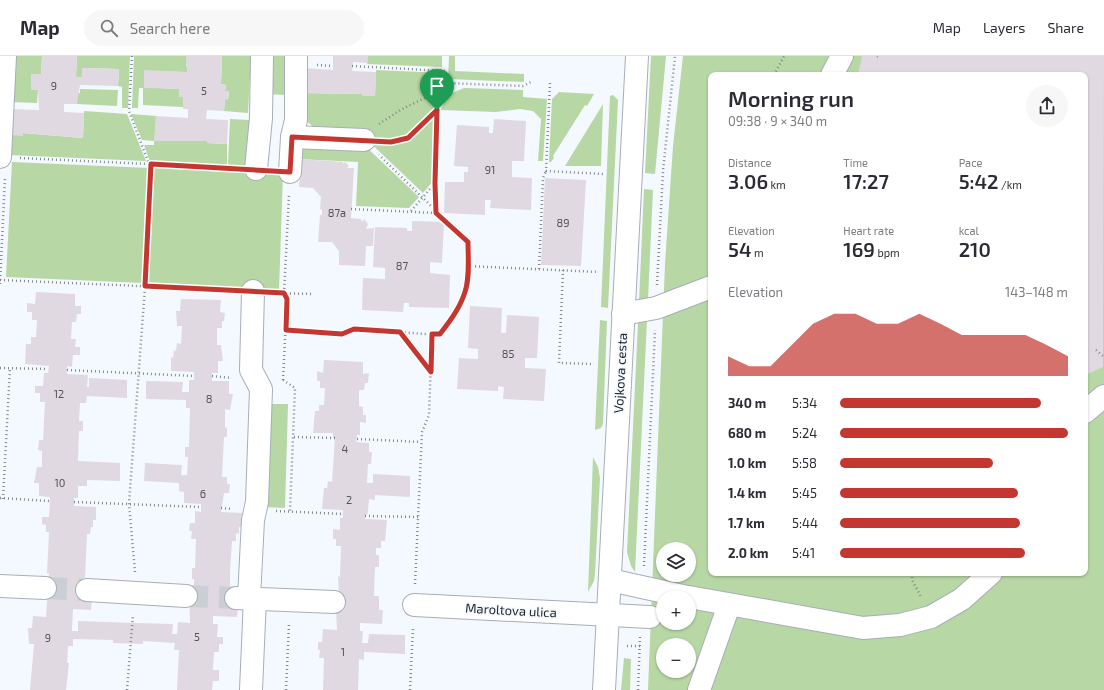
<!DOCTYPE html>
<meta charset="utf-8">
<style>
body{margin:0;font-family:"Exo 2",sans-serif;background:#f7f7f7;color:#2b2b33;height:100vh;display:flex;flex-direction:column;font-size:15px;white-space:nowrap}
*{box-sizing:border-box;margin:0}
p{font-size:13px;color:#7c7c81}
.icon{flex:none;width:22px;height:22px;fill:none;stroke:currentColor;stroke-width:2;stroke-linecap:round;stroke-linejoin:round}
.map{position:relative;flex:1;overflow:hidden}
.side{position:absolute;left:708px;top:16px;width:380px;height:504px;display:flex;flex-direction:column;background:#fff;border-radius:8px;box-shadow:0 1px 3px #0004}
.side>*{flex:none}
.tools{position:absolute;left:656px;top:486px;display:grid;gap:8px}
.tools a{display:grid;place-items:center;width:40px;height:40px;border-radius:50%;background:#fff;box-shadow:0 1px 3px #0004;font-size:20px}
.pin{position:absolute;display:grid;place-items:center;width:34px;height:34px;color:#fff;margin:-41px -17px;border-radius:50% 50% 50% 0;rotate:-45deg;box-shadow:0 0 4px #0007}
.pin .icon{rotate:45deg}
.round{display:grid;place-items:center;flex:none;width:42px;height:42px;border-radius:21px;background:#f7f7f7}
.summary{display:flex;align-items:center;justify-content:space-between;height:68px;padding:0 20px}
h1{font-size:22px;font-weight:600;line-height:30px}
.figures{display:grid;grid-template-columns:repeat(3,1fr);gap:6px;height:68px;padding:4px 20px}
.figures div{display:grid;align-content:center}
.figures b{font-size:20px;font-weight:600}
.figures small{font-size:11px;font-weight:400}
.figures p{font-size:11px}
.chart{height:112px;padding:8px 20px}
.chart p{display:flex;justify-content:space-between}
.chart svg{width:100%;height:72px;margin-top:4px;fill:#c43630;opacity:.7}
ul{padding:0 20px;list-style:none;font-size:13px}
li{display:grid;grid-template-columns:64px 48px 1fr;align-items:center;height:30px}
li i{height:10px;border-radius:5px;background:#c43630}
header{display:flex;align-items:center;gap:24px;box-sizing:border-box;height:56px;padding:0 20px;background:#fff;border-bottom:1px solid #e1e1e2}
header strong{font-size:19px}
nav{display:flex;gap:22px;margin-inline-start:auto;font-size:14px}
.search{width:280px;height:36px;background:#f7f7f7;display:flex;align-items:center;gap:10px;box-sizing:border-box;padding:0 14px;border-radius:22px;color:#7c7c81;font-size:15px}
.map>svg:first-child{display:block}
.green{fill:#b7d7a4;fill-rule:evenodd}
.building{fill:#e0d9e1}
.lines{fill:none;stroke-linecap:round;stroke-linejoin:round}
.minor-tunnel{stroke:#cacfd5;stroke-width:22;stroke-dasharray:22 11;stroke-linecap:butt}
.minor-casing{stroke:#a8aeb6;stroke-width:24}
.path{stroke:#85898e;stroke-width:2.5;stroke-dasharray:1 3;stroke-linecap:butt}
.minor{stroke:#fff;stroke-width:22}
.route-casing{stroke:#fff;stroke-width:8}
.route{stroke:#c43630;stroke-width:5}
.labels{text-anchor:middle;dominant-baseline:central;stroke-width:3;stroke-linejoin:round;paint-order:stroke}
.number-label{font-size:11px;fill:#545458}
.street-label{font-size:13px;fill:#25282b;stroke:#f3f9ff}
</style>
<header>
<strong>Map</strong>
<div class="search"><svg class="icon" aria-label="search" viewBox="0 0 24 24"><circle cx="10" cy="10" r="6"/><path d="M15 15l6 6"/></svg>Search here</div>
<nav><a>Map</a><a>Layers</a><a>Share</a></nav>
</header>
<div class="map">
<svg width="1104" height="634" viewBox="0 0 1104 634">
<rect width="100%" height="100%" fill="#f3f9ff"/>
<g class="green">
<polygon points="12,0 42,0 41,18 31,18 31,34 38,34 37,47 10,46"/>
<polygon points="77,0 130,0 128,52 122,52 122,31 118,30 119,13 82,12 82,21 76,21"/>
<polygon points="134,0 188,0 186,10 187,10 187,16 144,15 144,31 179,33 179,41 183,41 183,51 143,49 143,32 139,32 138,52 132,52"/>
<polygon points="222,0 251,0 248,57 224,55 225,43 228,43 229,36 225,35 226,29 221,28"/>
<polygon points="267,0 288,0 286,39 265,38"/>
<polygon points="368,0 442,0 442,11 367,8"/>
<polygon points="449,0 455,0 455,15 524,18 524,26 448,23"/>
<polygon points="651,0 666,0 655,118 645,117"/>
<path d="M683 0H1104V634H648L665 208 673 90ZM711 19H1085V517H711ZM663 493H689V519H663ZM663 541H689V567H663ZM663 589H689V615H663Z"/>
<polygon points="376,14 443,17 442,37 435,52 432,126 423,137 363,80 322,78 303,62 301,37 362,38 362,40 375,40"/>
<polygon points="464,32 523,34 523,41 547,43 543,105 538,105 541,63 533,55 520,53 496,56 441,54 447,39"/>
<polygon points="80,33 118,34 117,50 77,48 77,37 80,37"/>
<polygon points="559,36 594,38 587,50 585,49 553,100 554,102 551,106 549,106 552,43"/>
<polygon points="613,39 618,44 608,252 601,251 610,40"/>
<polygon points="603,48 601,110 565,110"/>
<polygon points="84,55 127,58 146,105 9,99 9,79 23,79 23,77 83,82"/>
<polygon points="131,58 156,60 155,85 207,85 207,87 227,88 227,109 150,106 144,89 154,89 154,85 142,84"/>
<polygon points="230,63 249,64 248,110 228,109"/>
<polygon points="309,87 364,89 419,141 409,152 356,150 358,106 298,103 298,98"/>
<polygon points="12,106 149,112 143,227 6,221"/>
<polygon points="153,111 283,118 279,234 147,228"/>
<polygon points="644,133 653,134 648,244 639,246"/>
<polygon points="600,264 607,265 603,368 601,372 595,374"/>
<polygon points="647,264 635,516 631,510 627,496 638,267"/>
<polygon points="266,348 288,348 285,452 263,451"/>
<polygon points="593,401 598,411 600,422 595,518 594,525 588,536"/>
<polygon points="624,602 631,603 630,634 621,634"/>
</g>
<g class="building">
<polygon points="42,0 77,0 76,21 82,21 82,12 119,13 118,30 80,29 77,48 64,48 64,56 84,57 83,82 23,77 23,80 9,79 10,53 39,54 38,34 31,34 31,18 41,18"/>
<polygon points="186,0 222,0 221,28 226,29 225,35 229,35 228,44 225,43 224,55 207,54 206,63 228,64 227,88 207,87 207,85 154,85 156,60 188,62 188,53 183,53 183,41 179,41 179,33 144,32 144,14 187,16"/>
<polygon points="333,0 368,0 368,7 353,6 352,15 376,16 375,40 362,40 362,38 302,37 303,12 333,14"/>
<polygon points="862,0 1104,0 1103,311 1085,319 1085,19 858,19"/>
<polygon points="494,63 526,65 524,105 512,105 512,121 532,122 531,154 490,152 491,144 485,144 485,159 444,157 445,126 464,126 464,116 468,116 468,111 454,110 457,69 489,71 489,77 493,77"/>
<polygon points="301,103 343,106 343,108 345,106 349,110 347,112 354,112 351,162 361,163 362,166 364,163 368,168 366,173 374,172 373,190 366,190 365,210 339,209 339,195 332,186 318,186 320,159 322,159 322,154 320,153 321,141 313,132 299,131"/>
<polygon points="545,122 586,124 581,210 541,209"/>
<polygon points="412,165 444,166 442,207 430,206 430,217 450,219 449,252 409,251 409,247 404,247 403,256 362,254 363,222 385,223 385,212 373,211 375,171 407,172 407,175 412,175"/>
<polygon points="36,236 75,238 75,250 81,250 81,258 77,258 76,266 72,266 71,283 76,283 75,291 80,291 80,299 73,299 72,311 67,310 67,318 88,319 87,331 89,331 89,322 127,324 127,342 87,340 86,347 80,347 79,365 83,365 83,375 79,375 78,405 120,407 120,425 87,424 87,430 78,430 78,442 74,442 74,450 96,451 96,464 93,464 93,471 91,471 90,478 87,478 85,522 83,522 83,527 92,542 91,554 73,553 72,575 78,575 78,565 135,567 173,568 172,578 177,578 178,566 190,567 189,531 194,531 194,523 192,523 192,512 195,512 196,483 191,483 192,475 189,475 190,467 195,467 195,455 201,456 201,448 184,447 184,436 179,435 179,427 144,425 145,407 182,409 181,419 187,419 188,401 185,401 185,391 189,391 190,352 186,352 186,344 146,343 146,325 183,326 182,336 189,336 189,324 194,324 194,316 171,315 171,301 173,302 174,294 176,295 177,287 181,288 182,270 177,270 176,255 180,255 181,243 221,244 220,256 225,257 224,265 222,265 222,272 217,272 217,289 221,289 223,305 218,305 218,317 212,317 212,325 229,325 229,338 233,338 230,354 225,353 225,371 227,372 227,381 224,381 222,421 227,421 227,428 230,428 229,437 224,437 221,456 242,457 241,471 239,471 239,478 236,477 236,485 232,485 230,515 230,533 233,533 238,548 237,561 213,560 213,568 218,568 217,581 223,581 223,588 219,588 219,596 214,596 213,614 219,614 219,625 213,625 212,634 177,634 179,594 174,594 175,587 143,585 143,588 113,587 113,584 73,583 73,590 68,590 67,607 69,607 66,634 30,634 34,588 29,588 28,572 32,572 33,560 46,561 49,517 47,517 49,476 46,476 46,469 42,468 42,461 49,461 50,441 39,440 39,427 34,427 37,411 42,411 42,395 38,394 39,384 43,384 45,346 40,346 40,337 35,337 35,330 43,330 44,317 48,317 49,310 25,308 26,288 31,288 31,281 36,281 37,264 32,264 32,256 27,256 27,247 35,248"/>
<polygon points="470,250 502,252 501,277 506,277 507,259 539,261 537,302 525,302 525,312 546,313 544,345 503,343 504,331 498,330 498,335 457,333 459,302 478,303 478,293 468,292"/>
<polygon points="324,304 363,306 363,318 369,317 368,327 365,327 364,334 359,334 359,350 363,351 363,359 366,359 366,367 360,366 360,379 357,379 356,386 369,387 369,396 372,396 371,408 368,408 367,427 373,427 373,418 410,420 410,441 375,439 375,444 369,443 368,455 367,459 365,459 365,463 387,464 385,485 381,485 381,492 376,492 376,499 379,499 379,511 375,511 374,540 379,540 379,554 383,554 382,568 360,567 360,575 363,575 362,587 368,587 369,578 405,579 405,598 364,596 364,604 359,603 358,634 323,634 324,602 319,602 320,594 318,594 318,586 322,586 323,573 337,574 336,554 339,538 338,520 340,521 341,490 336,490 336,483 333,483 333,473 340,474 340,462 343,462 343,454 322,453 324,432 327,432 328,425 332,426 335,382 333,382 333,377 313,377 315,355 319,355 319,349 324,349 325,332 320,332 320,325 317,325 317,315 323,317"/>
</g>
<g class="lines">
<g class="minor-tunnel">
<polyline points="45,532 87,534"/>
<polyline points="186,540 236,542"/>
</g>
<defs>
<g id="minor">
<polyline points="832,19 842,0"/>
<polyline points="292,81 364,84"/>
<polyline points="0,101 5,0"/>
<polyline points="256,113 261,62 262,0"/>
<polyline points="290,116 292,81 296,64 296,0"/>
<polyline points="623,258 656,252 711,231"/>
<polyline points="1085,356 1104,340"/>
<polyline points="610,524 687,541"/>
<polyline points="0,530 45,532"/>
<polyline points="87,534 186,540"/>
<polyline points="689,541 863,572 900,569 931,561 962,543 991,517"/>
<polyline points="236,542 334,546"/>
<polyline points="249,542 253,464 257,446 261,333 251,314 253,235"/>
<polyline points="414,549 650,561"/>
<polyline points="251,634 255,542"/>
<polyline points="604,634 637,0"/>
<polyline points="699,634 729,549"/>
</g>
</defs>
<use href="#minor" class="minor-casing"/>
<g class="path">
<polyline points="132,0 129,55 149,108"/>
<polyline points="877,0 879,1"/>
<polyline points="317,9 333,10"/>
<polyline points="352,10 445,15"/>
<polyline points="774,19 784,0"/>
<polyline points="550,27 546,115 604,118"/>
<polyline points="379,68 402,53 444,33"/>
<polyline points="385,86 408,82 437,54"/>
<polyline points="20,102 235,112"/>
<polyline points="711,143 710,149 711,156"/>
<polyline points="351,153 436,157"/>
<polyline points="411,155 435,127"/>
<polyline points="436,156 435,127 437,54 444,38 445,27 523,30 531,26"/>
<polyline points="467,210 599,216"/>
<polyline points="539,213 543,122 546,115"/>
<polyline points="563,214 559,307 594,308"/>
<polyline points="0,224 231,234"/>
<polyline points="0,228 5,121"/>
<polyline points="657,229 663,115 675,0"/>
<polyline points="274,237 312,238"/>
<polyline points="286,274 342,278 354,273 440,279 456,257 466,235 468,186 379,99"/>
<polyline points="400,276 430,315"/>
<polyline points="1096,294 1104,301"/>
<polyline points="0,312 48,313"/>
<polyline points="67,314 194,320"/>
<polyline points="212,320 232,322"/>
<polyline points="283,324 287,243 284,237 289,138"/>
<polyline points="283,324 295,332 290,455"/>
<polyline points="294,381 335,382"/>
<polyline points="357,383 421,386"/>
<polyline points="0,442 50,445"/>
<polyline points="3,443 10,312"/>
<polyline points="74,446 201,451"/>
<polyline points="221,452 233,453"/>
<polyline points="276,455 343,458"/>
<polyline points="365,460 418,461"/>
<polyline points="644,510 655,274"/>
<polyline points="135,516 129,448 145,231 151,108"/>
<polyline points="912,517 912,524 921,541"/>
<polyline points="415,528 422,376 429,359 432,278"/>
<polyline points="627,590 640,590"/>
<polyline points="127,634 133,559"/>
<polyline points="286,634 289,568"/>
<polyline points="410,634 413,571"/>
<polyline points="638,634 640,581"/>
</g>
<use href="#minor" class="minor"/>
</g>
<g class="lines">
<defs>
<path id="route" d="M437 54 435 127 436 157 468 186C468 202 470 221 465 236 460 252 450 265 440 278H432L431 316 400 276 354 273 342 278 286 274 287 243 284 237 145 230 151 108 290 116 292 81 391 86 408 82Z"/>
</defs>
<use href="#route" class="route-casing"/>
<use href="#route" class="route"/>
</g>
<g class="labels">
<g class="number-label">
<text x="54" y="29">9</text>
<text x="204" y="34">5</text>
<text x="490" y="113">91</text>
<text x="337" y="156">87a</text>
<text x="563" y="166">89</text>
<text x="402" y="209">87</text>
<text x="508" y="297">85</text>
<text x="59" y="337">12</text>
<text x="209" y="342">8</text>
<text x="345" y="392">4</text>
<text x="60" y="426">10</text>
<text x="203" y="437">6</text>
<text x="349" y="443">2</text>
<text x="197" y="580">5</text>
<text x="48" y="581">9</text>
<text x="343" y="595">1</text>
</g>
<g class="street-label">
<text transform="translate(620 317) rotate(-87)">Vojkova cesta</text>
<text transform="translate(511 554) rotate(3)">Maroltova ulica</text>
</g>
</g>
</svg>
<div class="tools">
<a><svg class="icon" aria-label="layers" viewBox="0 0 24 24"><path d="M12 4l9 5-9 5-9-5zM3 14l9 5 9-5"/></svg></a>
<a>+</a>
<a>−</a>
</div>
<div class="pin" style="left:437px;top:54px;background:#1e9e55"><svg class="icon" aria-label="arrive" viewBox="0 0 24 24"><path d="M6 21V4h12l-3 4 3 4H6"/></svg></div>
<section class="side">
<div class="summary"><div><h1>Morning run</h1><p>09:38 · 9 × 340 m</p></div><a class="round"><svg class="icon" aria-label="share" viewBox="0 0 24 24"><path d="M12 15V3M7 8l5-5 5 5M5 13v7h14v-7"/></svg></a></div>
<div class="figures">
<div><p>Distance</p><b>3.06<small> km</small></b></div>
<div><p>Time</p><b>17:27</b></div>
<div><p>Pace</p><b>5:42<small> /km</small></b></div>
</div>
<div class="figures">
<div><p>Elevation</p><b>54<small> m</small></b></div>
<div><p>Heart rate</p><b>169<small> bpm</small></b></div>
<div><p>kcal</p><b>210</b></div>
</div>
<div class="chart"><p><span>Elevation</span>143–148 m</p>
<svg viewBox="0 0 160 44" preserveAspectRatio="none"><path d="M0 44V32L10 38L20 38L30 25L40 12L50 6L60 6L70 12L80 12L90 6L100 12L110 19L120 19L130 19L140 19L150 25L160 32V44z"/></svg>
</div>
<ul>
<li><b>340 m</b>5:34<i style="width:88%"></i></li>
<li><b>680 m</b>5:24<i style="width:100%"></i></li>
<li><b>1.0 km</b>5:58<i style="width:67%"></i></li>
<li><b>1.4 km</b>5:45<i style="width:78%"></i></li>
<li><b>1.7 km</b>5:44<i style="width:79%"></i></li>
<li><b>2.0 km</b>5:41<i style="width:81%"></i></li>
</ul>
</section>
</div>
